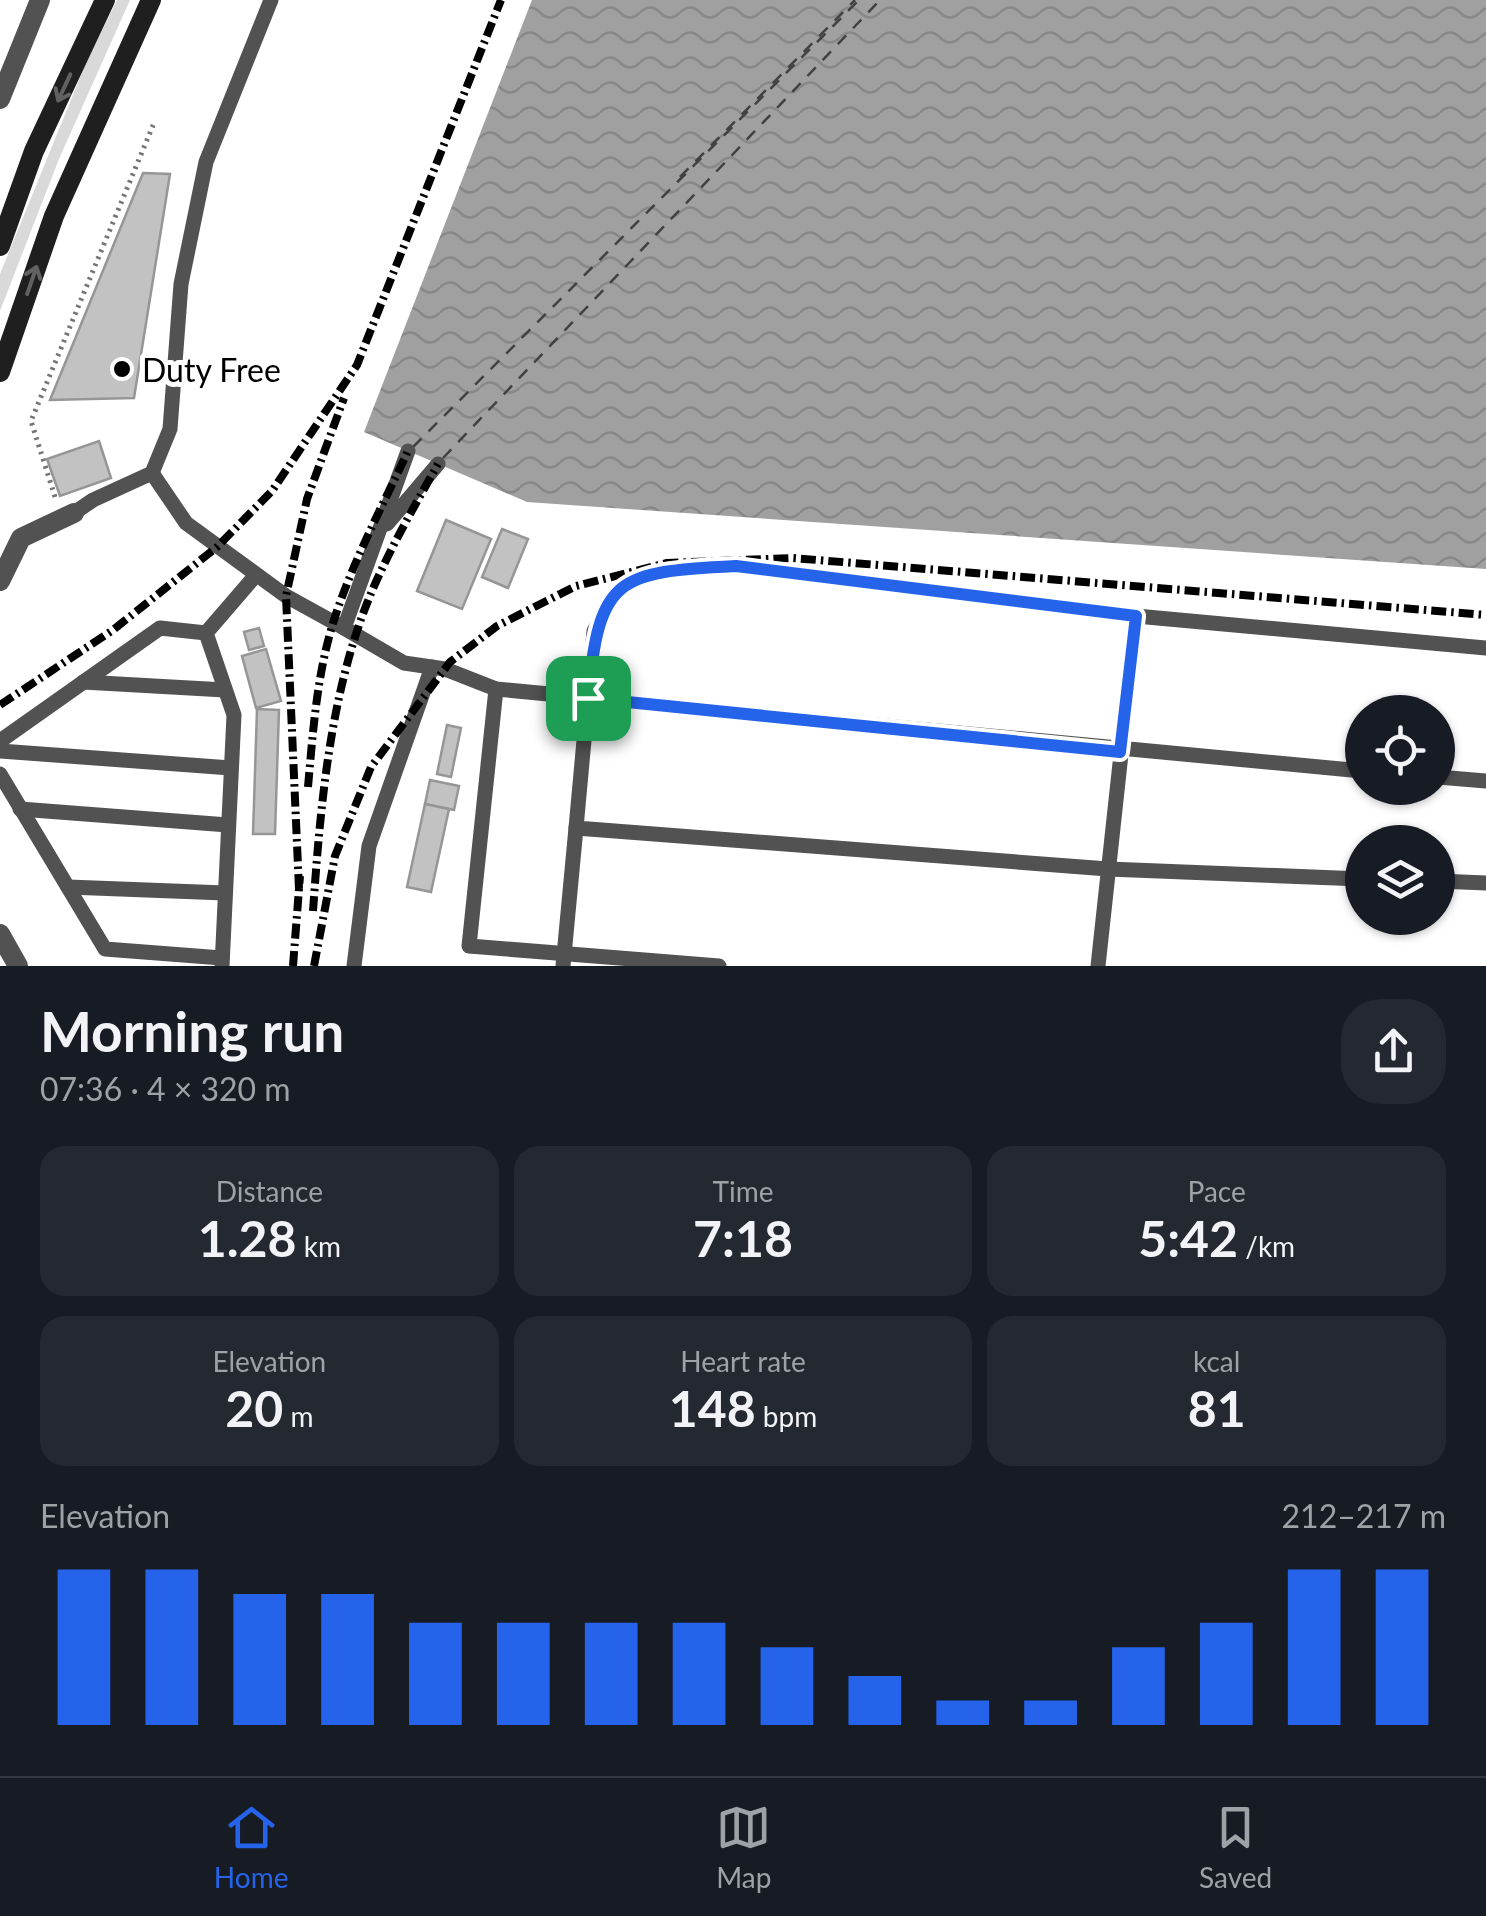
<!DOCTYPE html>
<meta charset="utf-8">
<style>
body{margin:0;font-family:Lato,sans-serif;background:#242831;color:#f1f3f6;height:100vh;display:flex;flex-direction:column;font-size:38px;white-space:nowrap}
*{box-sizing:border-box;margin:0}
p{font-size:32px;color:#9ea1a6}
.icon{flex:none;width:55px;height:55px;fill:none;stroke:currentColor;stroke-width:2;stroke-linecap:round;stroke-linejoin:round}
.map{position:relative;height:966px;overflow:hidden}
.sheet{display:flex;flex-direction:column;background:#171b24;flex:1}
.sheet>*{flex:none}
.fabs{position:absolute;left:1345px;top:695px;display:grid;gap:20px}
.fabs a{display:grid;place-items:center;width:110px;height:110px;border-radius:50%;background:#171b24;box-shadow:0 2px 8px #0004;font-size:50px}
.pin{position:absolute;display:grid;place-items:center;width:85px;height:85px;color:#fff;margin:-42px;border-radius:20px;box-shadow:0 5px 15px #0006}
.round{display:grid;place-items:center;flex:none;width:105px;height:105px;border-radius:40px;background:#242831}
.summary{display:flex;align-items:center;justify-content:space-between;height:170px;padding:0 40px}
h1{font-size:55px;font-weight:700;line-height:75px}
.figures{display:grid;grid-template-columns:repeat(3,1fr);gap:15px;height:170px;padding:10px 40px}
.figures div{display:grid;align-content:center;border-radius:25px;background:#242831;text-align:center}
.figures b{font-size:50px;font-weight:700}
.figures small{font-size:28px;font-weight:400}
.figures p{font-size:28px}
.chart{height:280px;padding:20px 40px}
.chart p{display:flex;justify-content:space-between}
.chart svg{width:100%;height:180px;margin-top:10px;stroke:#2563eb;stroke-width:6}
.tabs{display:flex;justify-content:space-around;align-items:center;height:140px;border-top:2px solid #363941;background:#171b24;font-size:28px;color:#9ea1a6}
.tabs a{display:grid;justify-items:center;gap:5px}
.tabs .on{color:#2563eb}
.map>svg:first-child{display:block}
.green{fill:#d9d9d9}
.water{fill:url(#water-waves)}
.lines{fill:none;stroke-linecap:round;stroke-linejoin:round}
.ferry{stroke:#414141;stroke-width:2.5;stroke-dasharray:12 10;stroke-linecap:butt}
.building{fill:#c2c2c2;stroke:#969696;stroke-width:2.5}
.path{stroke:#747474;stroke-width:5;stroke-dasharray:2.5 5;stroke-linecap:butt}
.lane{stroke:#525252;stroke-width:15}
.street{stroke:#525252;stroke-width:20}
.secondary{stroke:#1f1f1f;stroke-width:20}
.rail{stroke:#000;stroke-width:8;stroke-dasharray:15 5 2.5 5;stroke-linecap:butt}
.oneway{stroke:#626262}
.route-casing{stroke:#fff;stroke-width:20}
.route{stroke:#2563eb;stroke-width:12}
.poi-dot{fill:#000;stroke:#fff;stroke-width:4}
.labels{text-anchor:middle;dominant-baseline:central;stroke-width:10;stroke-linejoin:round;paint-order:stroke}
.poi-label{font-size:32px;fill:#000;stroke:#fff;text-anchor:start}
</style>
<div class="map">
<svg width="1486" height="966" viewBox="0 0 1486 966">
<defs>
<pattern id="water-waves" width="16" height="10" patternUnits="userSpaceOnUse" patternTransform="scale(2.5)"><rect width="16" height="10" fill="#a0a0a0"/><path d="M0 5q4-4 8 0t8 0" fill="none" stroke="#888"/></pattern>
</defs>
<rect width="100%" height="100%" fill="#fff"/>
<polygon class="green" points="117,0 130,0 59,159 0,311 0,274 86,63"/>
<polygon class="water" points="532,0 1486,0 1486,569 527,502 364,432"/>
<g class="lines">
<g class="ferry">
<polyline points="680,177 855,0"/>
<polyline points="413,447 859,0"/>
<polyline points="443,458 880,0"/>
</g>
</g>
<g class="building">
<polygon points="143,173 170,174 134,398 50,400"/>
<polygon points="99,441 111,478 60,496 47,459"/>
<polygon points="446,520 491,539 462,609 417,591"/>
<polygon points="502,529 528,539 508,588 482,577"/>
<polygon points="259,628 264,646 249,650 244,632"/>
<polygon points="266,649 281,701 256,708 242,656"/>
<polygon points="257,709 279,710 275,834 253,834"/>
<polygon points="447,725 461,728 451,777 437,774"/>
<polygon points="430,780 459,786 454,810 425,804"/>
<polygon points="425,804 449,809 431,892 407,887"/>
</g>
<g class="lines">
<polyline class="path" points="55,497 31,421 154,123"/>
<g class="lane">
<polyline points="408,451 344,628 404,663 445,669 496,689 1362,771"/>
<polyline points="152,473 186,523 286,596 344,628"/>
<polyline points="74,513 93,500 152,473 170,429 181,284 206,162 271,0"/>
<polyline points="387,524 438,464"/>
<polyline points="83,682 225,690"/>
<polyline points="496,689 469,946 719,966"/>
<polyline points="0,741 160,628 206,633"/>
<polyline points="0,751 231,768"/>
<polyline points="0,774 105,949 222,958"/>
<polyline points="1438,777 1486,781"/>
<polyline points="20,809 228,825"/>
<polyline points="1362,879 1108,869 576,828 594,631 616,591 645,574 736,565 1136,616 1486,648"/>
<polyline points="1438,881 1486,883"/>
<polyline points="68,887 225,893"/>
<polyline points="222,966 234,715 206,633 256,575"/>
<polyline points="354,966 369,846 432,667"/>
<polyline points="563,966 576,828"/>
<polyline points="1098,966 1136,616"/>
</g>
<g class="street">
<polyline points="0,99 40,0"/>
<polyline points="0,581 21,538 74,513"/>
<polyline points="0,934 18,966"/>
</g>
<g class="secondary">
<polyline points="0,246 34,151 105,0"/>
<polyline points="0,372 54,216 151,0"/>
</g>
<g class="rail">
<polyline points="0,705 113,630 217,547 272,491 357,365 501,0"/>
<path d="M308 787C313 731 317 673 334 620 353 561 382 507 408 451"/>
<polyline points="299,889 286,596 307,499 344,398"/>
<path d="M313 911C321 798 331 677 380 573 397 536 418 500 438 464"/>
<polyline points="293,966 300,876"/>
<polyline points="314,966 335,856 371,767 450,662 497,626 576,586 667,563 793,558 1486,615"/>
</g>
</g>
<defs><path id="oneway-shaft" d="M-6 0H5M1.5-3L5.5 0L1.5 3" fill="none" stroke-width="1.6" stroke-linecap="round" stroke-linejoin="round" transform="scale(2.5)"/></defs>
<g class="oneway">
<use href="#oneway-shaft" transform="translate(64 88) rotate(115)"/>
<use href="#oneway-shaft" transform="translate(32 280) rotate(-71)"/>
</g>
<g class="lines">
<defs>
<path id="route" d="M736 566 1136 616 1120 752 588 698C599 576 617 572 736 566Z"/>
</defs>
<use href="#route" class="route-casing"/>
<use href="#route" class="route"/>
</g>
<circle class="poi-dot" cx="122" cy="369" r="10"/>
<g class="labels">
<g class="poi-label">
<text x="142" y="369">Duty Free</text>
</g>
</g>
</svg>
<div class="fabs">
<a><svg class="icon" aria-label="locate" viewBox="0 0 24 24"><circle cx="12" cy="12" r="6"/><path d="M12 2v4M12 18v4M2 12h4M18 12h4"/></svg></a>
<a><svg class="icon" aria-label="layers" viewBox="0 0 24 24"><path d="M12 4l9 5-9 5-9-5zM3 14l9 5 9-5"/></svg></a>
</div>
<div class="pin" style="left:588px;top:698px;background:#1e9e55"><svg class="icon" aria-label="arrive" viewBox="0 0 24 24"><path d="M6 21V4h12l-3 4 3 4H6"/></svg></div>
</div>
<section class="sheet">
<div class="summary"><div><h1>Morning run</h1><p>07:36 · 4 × 320 m</p></div><a class="round"><svg class="icon" aria-label="share" viewBox="0 0 24 24"><path d="M12 15V3M7 8l5-5 5 5M5 13v7h14v-7"/></svg></a></div>
<div class="figures">
<div><p>Distance</p><b>1.28<small> km</small></b></div>
<div><p>Time</p><b>7:18</b></div>
<div><p>Pace</p><b>5:42<small> /km</small></b></div>
</div>
<div class="figures">
<div><p>Elevation</p><b>20<small> m</small></b></div>
<div><p>Heart rate</p><b>148<small> bpm</small></b></div>
<div><p>kcal</p><b>81</b></div>
</div>
<div class="chart"><p><span>Elevation</span>212–217 m</p>
<svg viewBox="0 0 160 44" preserveAspectRatio="none"><path d="M5 44V6M15 44V6M25 44V12M35 44V12M45 44V19M55 44V19M65 44V19M75 44V19M85 44V25M95 44V32M105 44V38M115 44V38M125 44V25M135 44V19M145 44V6M155 44V6"/></svg>
</div>
</section>
<nav class="tabs">
<a class="on"><svg class="icon" aria-label="home" viewBox="0 0 24 24"><path d="M3 11l9-7 9 7M6 9v11h12V9"/></svg>Home</a>
<a><svg class="icon" aria-label="map" viewBox="0 0 24 24"><path d="M3 6l6-2 6 2 6-2v14l-6 2-6-2-6 2zM9 4v14M15 6v14"/></svg>Map</a>
<a><svg class="icon" aria-label="saved" viewBox="0 0 24 24"><path d="M7 4h10v16l-5-4-5 4z"/></svg>Saved</a>
</nav>
